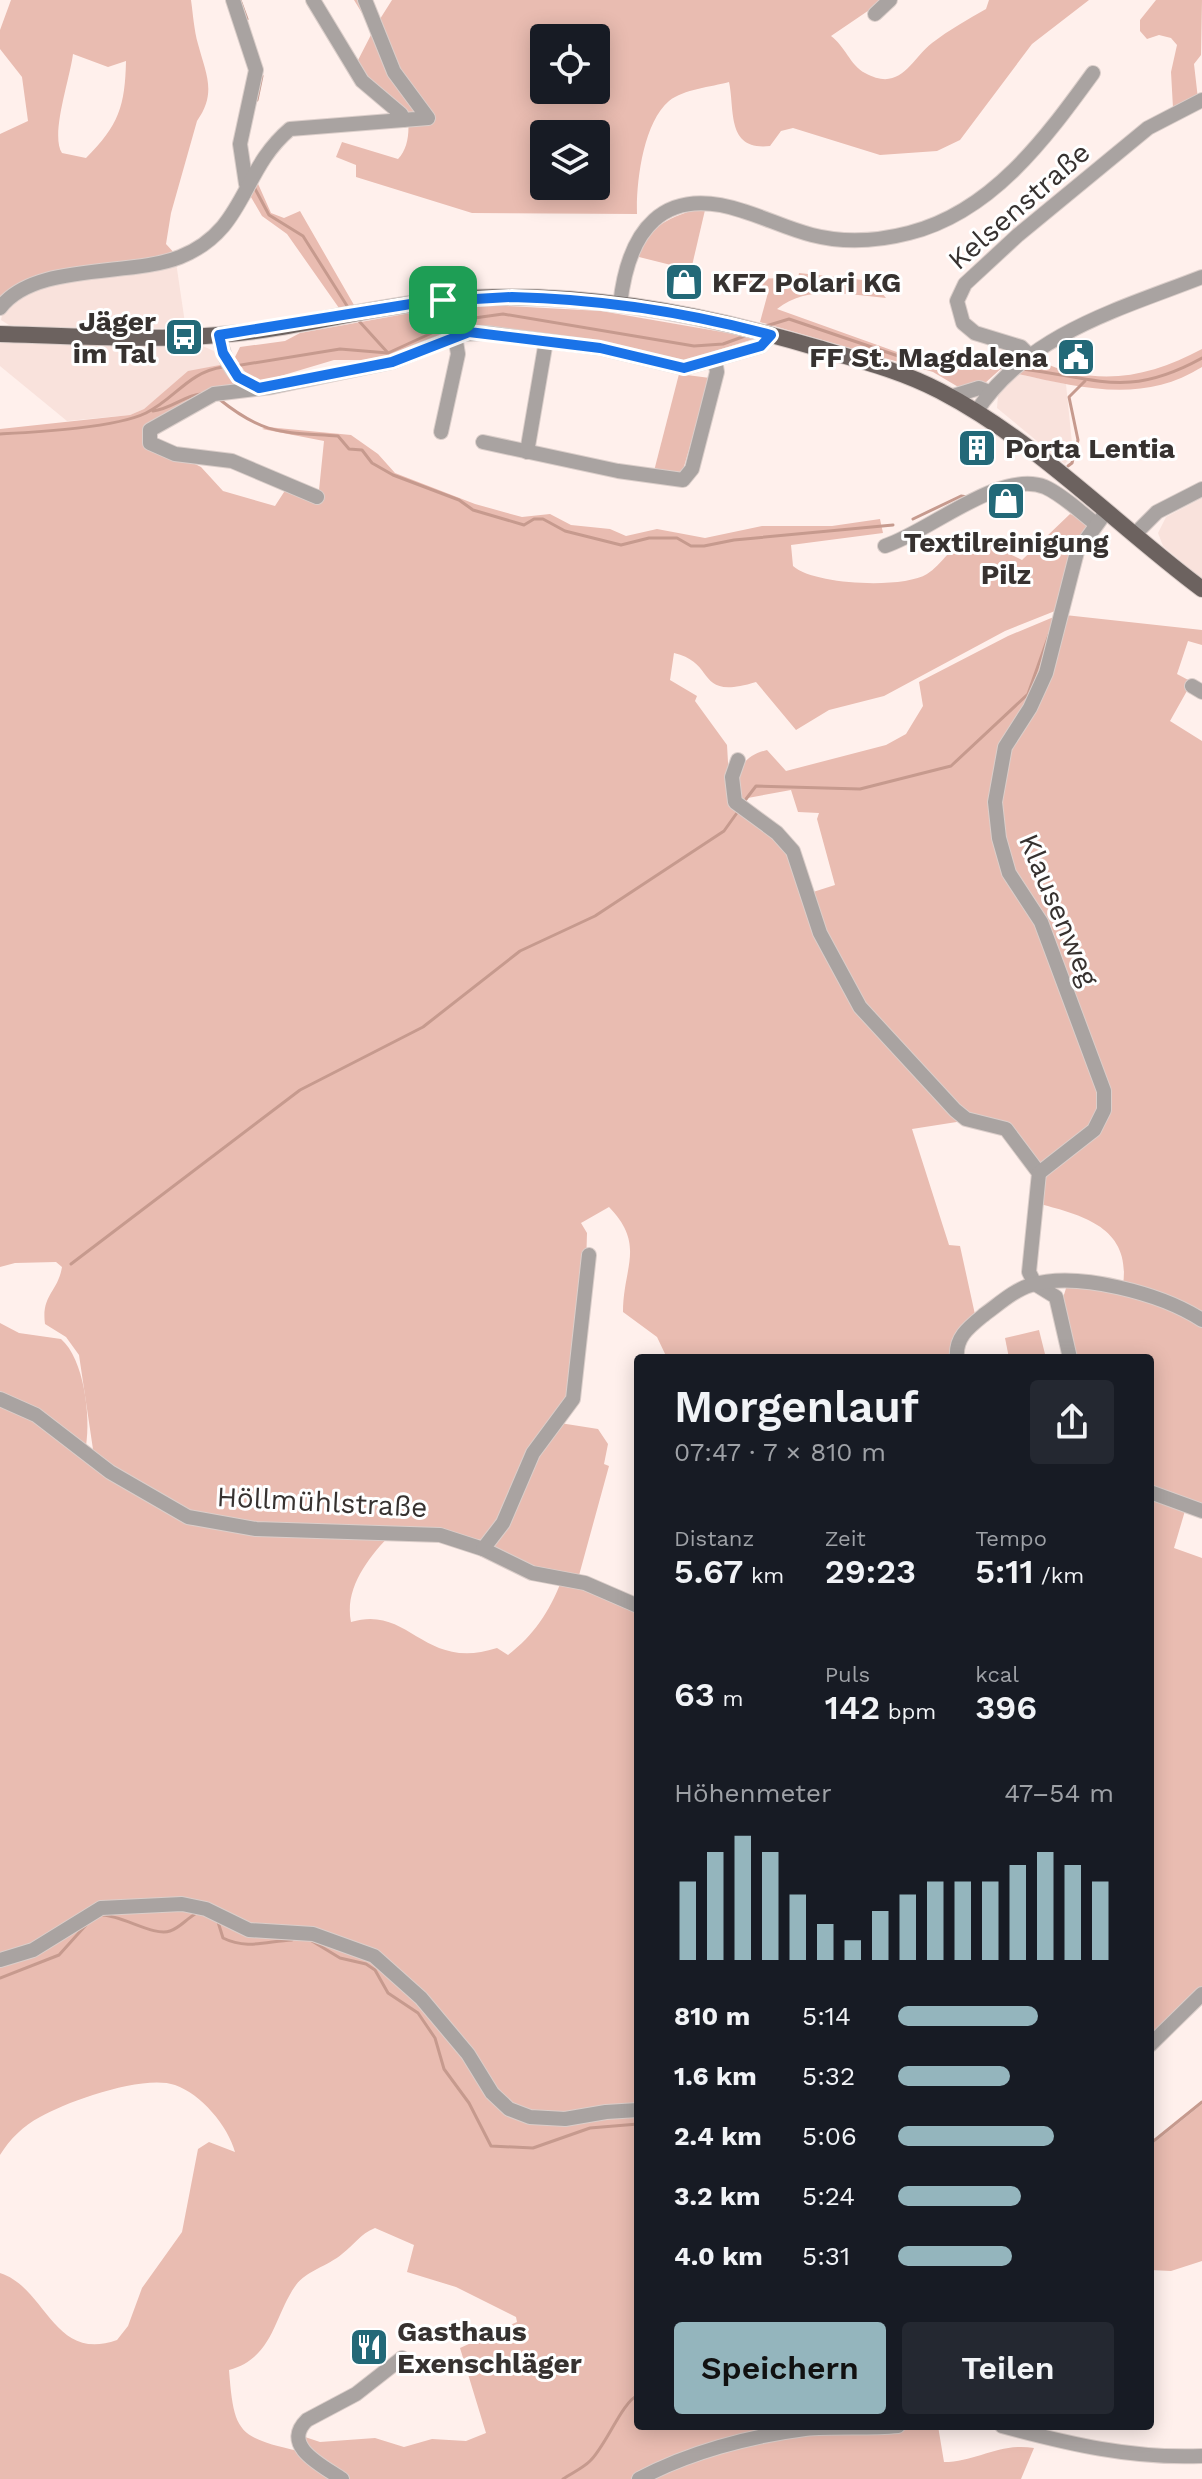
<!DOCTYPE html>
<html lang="de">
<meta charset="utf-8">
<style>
body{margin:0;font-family:"Work Sans",sans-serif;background:#242831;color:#f1f3f6;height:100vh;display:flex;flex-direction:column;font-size:30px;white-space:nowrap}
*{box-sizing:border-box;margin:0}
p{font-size:26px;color:#9ea1a6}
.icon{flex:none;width:44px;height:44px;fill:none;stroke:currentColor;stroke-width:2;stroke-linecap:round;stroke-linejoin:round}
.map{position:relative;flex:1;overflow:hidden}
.drawer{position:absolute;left:634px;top:1354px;width:520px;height:1076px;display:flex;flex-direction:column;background:#171b24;border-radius:8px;box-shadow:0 4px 20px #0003}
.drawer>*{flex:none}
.tools{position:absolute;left:530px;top:24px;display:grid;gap:16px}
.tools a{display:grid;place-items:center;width:80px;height:80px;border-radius:8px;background:#171b24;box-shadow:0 4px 20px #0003;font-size:40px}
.pin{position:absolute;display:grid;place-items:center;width:68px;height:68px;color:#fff;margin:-34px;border-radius:16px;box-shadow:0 4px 12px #0006}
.round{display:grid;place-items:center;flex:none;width:84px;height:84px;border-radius:8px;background:#242831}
.overview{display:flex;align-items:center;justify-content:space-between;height:136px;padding:0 40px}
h1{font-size:44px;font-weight:600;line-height:60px}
.figures{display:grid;grid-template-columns:repeat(3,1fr);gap:12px;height:136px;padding:8px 40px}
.figures div{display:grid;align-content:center}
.figures b{font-size:34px;font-weight:600}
.figures small{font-size:22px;font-weight:400}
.figures p{font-size:22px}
.chart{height:224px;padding:16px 40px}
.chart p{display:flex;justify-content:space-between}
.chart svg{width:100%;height:144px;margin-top:8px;stroke:#94b5bd;stroke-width:6}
.button{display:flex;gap:16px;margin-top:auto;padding:16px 40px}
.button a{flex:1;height:92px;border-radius:8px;background:#94b5bd;color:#111;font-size:32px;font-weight:600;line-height:92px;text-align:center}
.button a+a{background:#242831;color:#f1f3f6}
ul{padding:0 40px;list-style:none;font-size:26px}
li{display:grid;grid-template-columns:128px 96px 1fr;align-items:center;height:60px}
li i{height:20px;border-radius:10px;background:#94b5bd}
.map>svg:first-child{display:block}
.built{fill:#f9e2dc}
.green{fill:#e9bcb1;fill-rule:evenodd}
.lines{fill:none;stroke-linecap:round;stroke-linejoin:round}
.stream{stroke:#c69a8e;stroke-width:3}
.minor-casing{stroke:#dbceca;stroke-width:16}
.major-casing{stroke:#dbceca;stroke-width:18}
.minor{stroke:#a9a3a1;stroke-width:14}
.major{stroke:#6c625f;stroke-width:16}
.route-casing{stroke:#fff;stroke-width:16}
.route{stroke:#1a73e8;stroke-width:10}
.labels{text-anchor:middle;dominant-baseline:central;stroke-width:6;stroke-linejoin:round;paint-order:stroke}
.street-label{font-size:28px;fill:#373230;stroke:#fff}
.poi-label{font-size:28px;font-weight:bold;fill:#373230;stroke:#fff;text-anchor:start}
</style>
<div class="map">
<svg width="1202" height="2479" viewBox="0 0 1202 2479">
<rect width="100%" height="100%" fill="#fff0ec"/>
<g class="built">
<polygon points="176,262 185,323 164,328 51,327 9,325 1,320 3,310 9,302 43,286"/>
<polygon points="0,340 198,344 214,351 225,364 188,372 144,409 130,415 67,421 0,366"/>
<polygon points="1018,374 1066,384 1072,443 1070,458 1065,464 997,408 998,395"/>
<polygon points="1202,498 1202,579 1163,546 1158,533 1166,517"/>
</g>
<g class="green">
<path d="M11 0H191C193 14 194 30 198 44 206 74 217 93 197 121L171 213 166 244 176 255 74 271 0 301V134L28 121 22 77 0 49V30ZM73 54 108 67 126 61C125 106 119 125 86 158L62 153C50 135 70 79 73 54Z"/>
<path d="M354 0H362L373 30 392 0H884L831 36C845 46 850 65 865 73 901 93 911 59 932 43 949 30 968 19 986 9L989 0H1089L1032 44 960 140 937 151 880 155 793 128 781 131 770 146C726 151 735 110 729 82 711 87 684 89 669 101 643 123 636 183 637 214L472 213 356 177V165L336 157 342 142 398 159C409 148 410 128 407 113L355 66 373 31ZM544 38H596V90H544ZM544 134H596V186H544Z"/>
<polygon points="1156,0 1202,0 1201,55 1194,64 1198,99 1173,108 1171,72 1177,45 1171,38 1159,35 1147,39 1140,31 1140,20"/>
<polygon points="255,177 271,213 284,218 300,211 354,305 339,308 287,234 262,216 248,192"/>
<path d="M694 210H705L691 270 635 256C647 229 667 218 694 210Z"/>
<path d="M799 273 872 281 886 298C850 295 808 284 777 309L908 356 955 360 1015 356 984 384 976 382 960 388 933 372 760 322 769 289 728 279 798 278Z"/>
<polygon points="489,305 601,311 757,338 680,362 470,327 455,328 405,352 373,360 334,360 267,380 267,383 251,381 235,357 240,347 285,341 300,333 427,310"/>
<path d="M1202 349V367C1143 404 1082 388 1018 374L1038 360C1095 388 1148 378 1202 349Z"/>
<path d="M225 364 241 385 145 439 201 467 223 491 275 506 286 489 318 500 324 441 262 429 267 427 351 435 378 454 395 473 475 504 522 517 550 514 571 525 610 529 626 536 657 529 705 538 762 526H832L880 519 883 533 791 545 793 566C814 585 903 589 927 574 941 565 954 545 966 533L1022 560 1070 514 1089 522 1060 609 1005 631 884 696 829 710 796 730 756 682C694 701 718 663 674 653L670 680 697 696 695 701 727 745 730 796 780 839 843 978 963 1121 912 1129 949 1245 960 1246 976 1319 955 1358H667L657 1337 623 1312C623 1267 646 1245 609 1207L581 1223 587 1233 586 1266 572 1391 502 1520 483 1540 206 1519 94 1456 79 1355 66 1337 45 1324C41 1295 58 1292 62 1267L56 1262 15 1263 0 1267V429L130 415 144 409 188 371Z"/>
<polygon points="679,374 710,378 683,470 678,473 654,471"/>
<path d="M1065 615 1202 630V645L1188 641 1177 674 1192 682 1170 721 1202 741V1317L1123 1285C1131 1229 1086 1216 1040 1204L1041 1176 1107 1110 1001 835V768Z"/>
<path d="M1056 616 1047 660 1011 730 994 824 1099 1076V1117L1040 1165 1026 1145 965 1116 867 1011 823 934 810 893 835 885 817 819 819 813 798 812 791 790 737 800C733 775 741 756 767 750L786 771 886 745 906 734 923 706 919 682 1008 636Z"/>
<polygon points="1067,1285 1113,1288 1202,1322 1202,1508 1187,1504 1174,1548 1202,1558 1202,1990 1154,2036 1150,2033 1150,1358 1073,1358 1063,1298"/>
<path d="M0 1323 19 1333 61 1339C84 1359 91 1416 86 1446L0 1397Z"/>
<polygon points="1039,1330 1045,1354 1009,1358 1005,1338"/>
<path d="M0 1402 23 1411 184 1519 391 1534C369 1557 344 1588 351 1622 410 1604 423 1672 497 1648L508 1655C534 1635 549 1612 561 1582L638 1609V2426H938L944 2462C976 2462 1000 2442 1034 2448L1021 2479H0V2273C47 2288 53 2363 117 2340L128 2326 142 2288 182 2232 198 2149 209 2142 235 2152C228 2126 201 2094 175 2085 144 2074 68 2101 40 2117 23 2126 10 2139 0 2155ZM375 2228 414 2245 407 2272 456 2287 516 2317 517 2322 460 2348 486 2433 466 2441 432 2439 404 2447 375 2438 320 2442 302 2436 298 2451C238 2437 234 2433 229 2370 274 2358 274 2315 296 2285 306 2271 328 2266 342 2254 354 2245 360 2234 375 2228Z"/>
<polygon points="560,1423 598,1429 608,1444 604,1464 609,1466 578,1579 547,1575 492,1550 525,1474"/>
<polygon points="1202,2104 1202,2261 1171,2271 1150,2270 1150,2146"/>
</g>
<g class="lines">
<g class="stream">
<polyline points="240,0 247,19"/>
<polyline points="257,100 262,76"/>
<polyline points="253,185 269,215 303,236 349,309"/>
<polyline points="359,321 388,353"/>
<polyline points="766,326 789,319 910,360 1006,368"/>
<polyline points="235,366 340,349 388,353 460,320 503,314 694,346 723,344 745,336"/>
<path d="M1022 369C1098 378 1128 399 1202 358"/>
<path d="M219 399C265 436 283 432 338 436L349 449 362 450 372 463 393 475 459 500 473 510 524 525 534 519H543L565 531 621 545 649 538H677L691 546H704L734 540 893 525"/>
<path d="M153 411C171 409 185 395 201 394"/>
<path d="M0 434C36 432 115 428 146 413 175 399 188 372 223 367"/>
<polyline points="1068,466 1072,463 1078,440 1069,397 1085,381"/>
<polyline points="913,519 961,496 968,497"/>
<polyline points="743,803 756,786 860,789 951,766 1028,694 1049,635"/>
<polyline points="71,1264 300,1090 423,1027 520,951 595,916 724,831 739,810"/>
<path d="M103 1915C123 1916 155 1937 170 1931 180 1928 187 1918 197 1913"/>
<path d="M218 1922 223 1938C247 1950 268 1941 292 1940"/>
<polyline points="312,1941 340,1958 366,1964 375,1970 388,1993 418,2013 435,2038 444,2069 469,2103 491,2146 533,2148 590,2128 638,2124"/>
<polyline points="0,1978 59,1955 86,1925"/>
<polyline points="1150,2144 1202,2102"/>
<path d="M563 2479C572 2473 583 2468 590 2461 606 2446 622 2402 638 2395"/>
</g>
<defs>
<g id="minor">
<polyline points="233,0 256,70 240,144 246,184"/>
<polyline points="365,0 394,72 428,118 403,120"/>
<polyline points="875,14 890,0"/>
<path d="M620 305C628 231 662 184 743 211 766 218 788 229 812 235 843 243 878 241 909 233 992 212 1045 139 1093 73"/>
<path d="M0 308C34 262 130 277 180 257 247 230 240 171 290 129L403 120 401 114 362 81 313 0"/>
<path d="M219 335C223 357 233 379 255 387"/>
<polyline points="1029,355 1021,347 975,333 963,323 957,301 965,284 1018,235 1148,128 1202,100"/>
<polyline points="950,397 979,388 989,392"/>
<path d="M976 412C1027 334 1120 309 1202 277"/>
<polyline points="441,432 458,354 455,336"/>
<polyline points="483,442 618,471 683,480 692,469 717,372 715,360"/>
<polyline points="527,452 546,341"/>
<polyline points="317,497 232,461 175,454 150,443 150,430 214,394 272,387 392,362 461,334 487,333 600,348 684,368 761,346 771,335"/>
<polyline points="1134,535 1157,512 1202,489"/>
<path d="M885 546C929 532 1000 469 1045 487 1063 495 1080 512 1096 524"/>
<polyline points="1192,686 1202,692"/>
<polyline points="738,760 732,777 735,802 777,833 793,851 820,933 860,1007 955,1110 966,1119 1006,1129 1039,1173 1029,1272 1035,1284 1056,1297 1070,1358"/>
<polyline points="1039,1173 1094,1130 1104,1110 1104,1091 1041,922 1009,873 999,838 995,802 1005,747 1030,708 1046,673 1077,552 1106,512"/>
<path d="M957 1358C955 1337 969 1327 985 1314 999 1304 1014 1290 1031 1285 1078 1271 1162 1294 1202 1320"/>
<polyline points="0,1399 36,1415 110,1472 188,1517 256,1529 440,1535 483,1549 532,1573 585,1583 638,1606"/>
<polyline points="1150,1492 1202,1511"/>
<polyline points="483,1549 503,1523 533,1453 573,1399 589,1255"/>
<polyline points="0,1960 33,1950 101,1908 182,1904 206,1909 249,1930 313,1934 374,1956 421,1998 468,2054 492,2093 509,2109 530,2117 565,2119 606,2112 638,2110"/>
<polyline points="1150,2045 1202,1994"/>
<path d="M1002 2426C1069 2444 1132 2459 1202 2456"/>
<path d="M342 2479C323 2466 280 2446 307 2420L356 2394 402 2358"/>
<path d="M639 2479C687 2453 750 2436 805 2429 835 2426 867 2429 898 2426"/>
</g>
<path id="major" d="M0 334C73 336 147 341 219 335 295 329 368 307 443 300 569 288 697 312 818 348 859 360 902 371 940 391 1038 442 1115 524 1202 589"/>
</defs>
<use href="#minor" class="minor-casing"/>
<use href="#major" class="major-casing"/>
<use href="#minor" class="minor"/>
<use href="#major" class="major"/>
</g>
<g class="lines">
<defs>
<path id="route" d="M512 297C600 299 686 312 771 335L761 346 684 368 600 348 469 332 392 362 259 388 238 377 223 353 219 335 423 302Z"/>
</defs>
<use href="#route" class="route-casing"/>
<use href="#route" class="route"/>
</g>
<defs>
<symbol id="shop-square" viewBox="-11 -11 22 22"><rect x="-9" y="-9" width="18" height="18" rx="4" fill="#236978" stroke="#fff"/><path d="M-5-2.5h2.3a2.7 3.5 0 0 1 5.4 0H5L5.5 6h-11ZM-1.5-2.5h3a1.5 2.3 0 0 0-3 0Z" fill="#fff"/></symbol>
<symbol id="bus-square" viewBox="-11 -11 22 22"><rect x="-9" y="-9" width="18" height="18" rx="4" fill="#236978" stroke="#fff"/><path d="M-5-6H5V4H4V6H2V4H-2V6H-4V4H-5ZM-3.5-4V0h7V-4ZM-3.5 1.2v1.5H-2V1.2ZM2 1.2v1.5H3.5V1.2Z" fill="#fff"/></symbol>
<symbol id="civic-square" viewBox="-11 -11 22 22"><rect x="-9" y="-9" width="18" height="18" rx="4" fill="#236978" stroke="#fff"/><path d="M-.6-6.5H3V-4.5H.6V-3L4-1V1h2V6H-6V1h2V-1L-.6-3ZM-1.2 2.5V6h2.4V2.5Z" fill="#fff"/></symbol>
<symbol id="building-square" viewBox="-11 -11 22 22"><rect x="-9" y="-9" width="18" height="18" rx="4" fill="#236978" stroke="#fff"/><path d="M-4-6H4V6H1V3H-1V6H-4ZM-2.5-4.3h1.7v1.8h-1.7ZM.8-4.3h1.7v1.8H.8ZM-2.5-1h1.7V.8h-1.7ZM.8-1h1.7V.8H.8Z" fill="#fff"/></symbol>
<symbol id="restaurant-square" viewBox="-11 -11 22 22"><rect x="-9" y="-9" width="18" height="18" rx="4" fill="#236978" stroke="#fff"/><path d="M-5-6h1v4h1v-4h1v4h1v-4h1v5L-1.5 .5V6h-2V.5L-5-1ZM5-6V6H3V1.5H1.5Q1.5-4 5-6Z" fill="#fff"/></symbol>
</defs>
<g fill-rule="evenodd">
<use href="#shop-square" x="662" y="260" width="44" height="44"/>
<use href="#bus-square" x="162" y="315" width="44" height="44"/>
<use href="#civic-square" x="1054" y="335" width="44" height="44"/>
<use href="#building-square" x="955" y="426" width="44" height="44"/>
<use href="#shop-square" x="984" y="479" width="44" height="44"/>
<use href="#restaurant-square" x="347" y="2325" width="44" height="44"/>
</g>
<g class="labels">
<g class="street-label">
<text transform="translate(1019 206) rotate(-41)">Kelsenstraße</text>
<text transform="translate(1059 910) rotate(67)">Klausenweg</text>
<text transform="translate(322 1502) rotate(3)">Höllmühlstraße</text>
</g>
<g class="poi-label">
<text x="712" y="282">KFZ Polari KG</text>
<text x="156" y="321" text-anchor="end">Jäger<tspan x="156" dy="32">im Tal</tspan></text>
<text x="1048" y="357" text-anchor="end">FF St. Magdalena</text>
<text x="1005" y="448">Porta Lentia</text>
<text x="1006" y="542" text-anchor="middle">Textilreinigung<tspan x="1006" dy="32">Pilz</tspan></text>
<text x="397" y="2331">Gasthaus<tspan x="397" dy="32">Exenschläger</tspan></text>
</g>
</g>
</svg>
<div class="tools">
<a><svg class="icon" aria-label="locate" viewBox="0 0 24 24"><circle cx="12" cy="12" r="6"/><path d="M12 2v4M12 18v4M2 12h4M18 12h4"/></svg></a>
<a><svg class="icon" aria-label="layers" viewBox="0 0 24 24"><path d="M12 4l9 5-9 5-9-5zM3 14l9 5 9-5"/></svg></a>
</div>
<div class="pin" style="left:443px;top:300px;background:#1e9e55"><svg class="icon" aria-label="arrive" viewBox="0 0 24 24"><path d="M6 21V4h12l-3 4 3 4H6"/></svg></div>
<section class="drawer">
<div class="overview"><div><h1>Morgenlauf</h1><p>07:47 · 7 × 810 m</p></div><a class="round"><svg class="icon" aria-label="share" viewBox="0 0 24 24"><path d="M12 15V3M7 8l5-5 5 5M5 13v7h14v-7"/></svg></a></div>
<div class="figures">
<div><p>Distanz</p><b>5.67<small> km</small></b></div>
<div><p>Zeit</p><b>29:23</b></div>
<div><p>Tempo</p><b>5:11<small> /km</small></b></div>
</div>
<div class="figures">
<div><b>63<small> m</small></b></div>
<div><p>Puls</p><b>142<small> bpm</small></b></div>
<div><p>kcal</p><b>396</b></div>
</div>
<div class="chart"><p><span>Höhenmeter</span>47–54 m</p>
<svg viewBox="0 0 160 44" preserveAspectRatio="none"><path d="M5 44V20M15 44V11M25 44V6M35 44V11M45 44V24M55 44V33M65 44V38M75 44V29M85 44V24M95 44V20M105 44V20M115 44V20M125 44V15M135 44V11M145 44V15M155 44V20"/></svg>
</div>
<ul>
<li><b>810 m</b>5:14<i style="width:65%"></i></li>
<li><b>1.6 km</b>5:32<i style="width:52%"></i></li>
<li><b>2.4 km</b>5:06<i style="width:72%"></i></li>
<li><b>3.2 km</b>5:24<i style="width:57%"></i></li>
<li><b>4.0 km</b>5:31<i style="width:53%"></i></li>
</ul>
<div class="button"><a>Speichern</a><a>Teilen</a></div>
</section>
</div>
